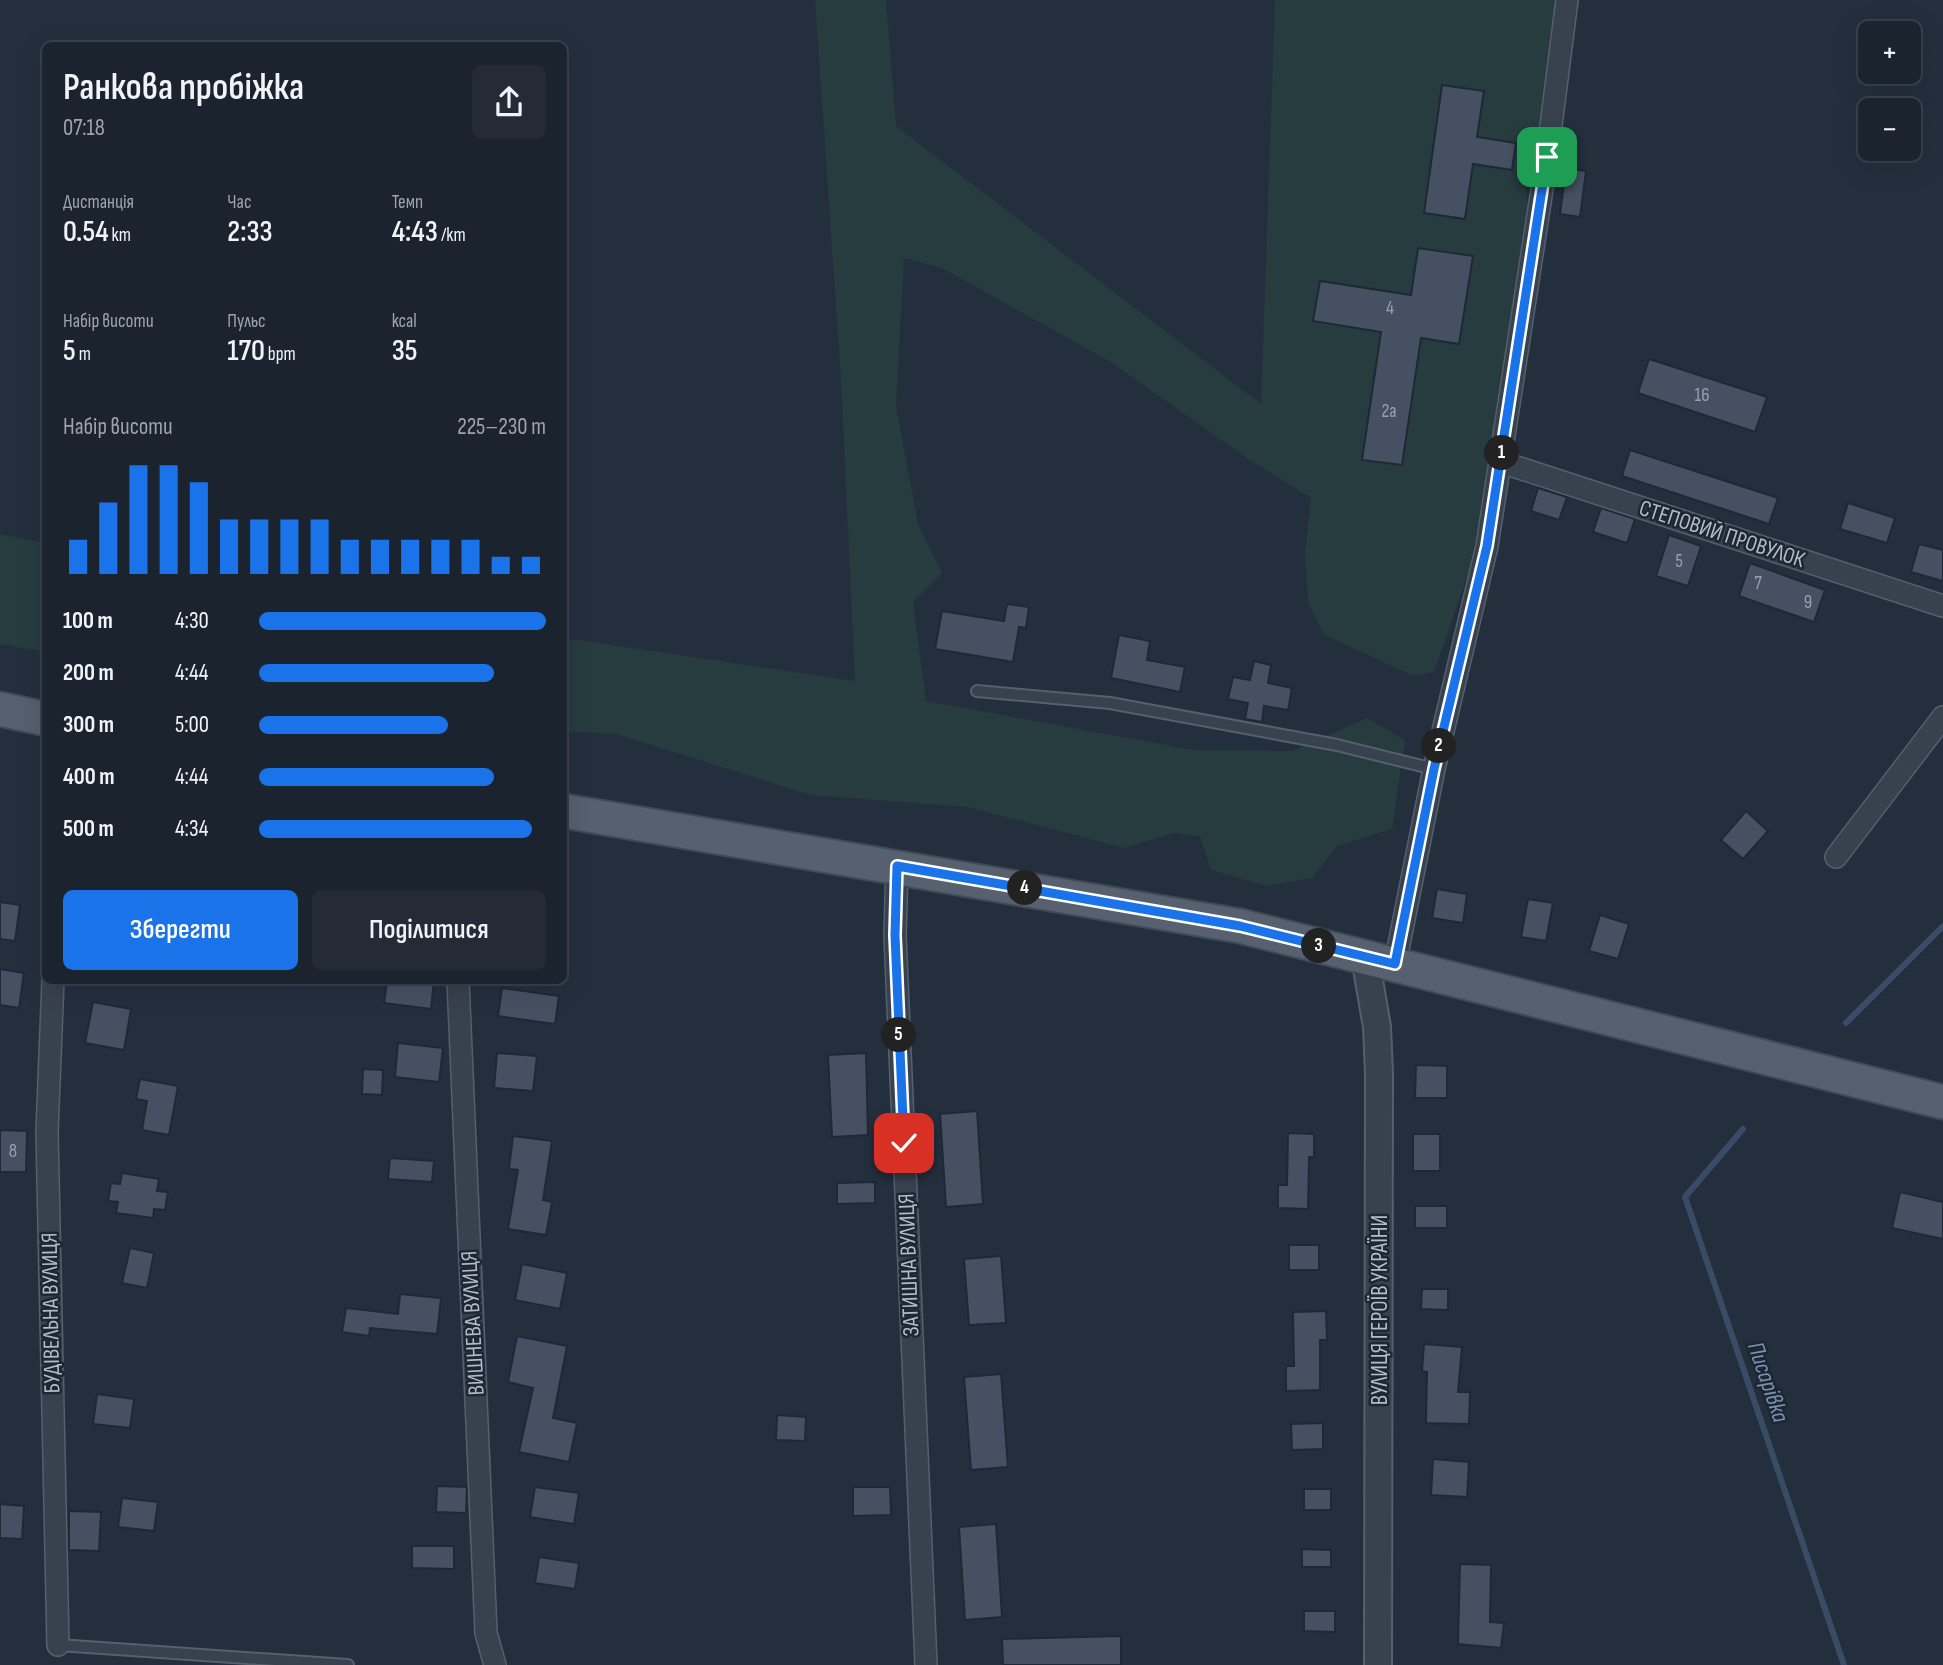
<!DOCTYPE html>
<html lang="uk">
<meta charset="utf-8">
<style>
body{margin:0;font-family:"Sofia Sans Condensed",sans-serif;background:#242b36;color:#f1f3f6;height:100vh;display:flex;flex-direction:column;font-size:26px;white-space:nowrap}
*{box-sizing:border-box;margin:0}
p{font-size:23px;color:#a0a4aa}
.icon{flex:none;width:38px;height:38px;fill:none;stroke:currentColor;stroke-width:2;stroke-linecap:round;stroke-linejoin:round}
.map{position:relative;flex:1;overflow:hidden}
.drawer{position:absolute;left:42px;top:42px;width:525px;height:942px;display:flex;flex-direction:column;background:#1b232e;border-radius:10px;box-shadow:0 7px 28px #0002,0 0 0 2px #39404a}
.drawer>*{flex:none}
.tools{position:absolute;left:1858px;top:21px;display:grid;gap:14px}
.tools a{display:grid;place-items:center;width:63px;height:63px;border-radius:10px;background:#1b232e;box-shadow:0 7px 28px #0002,0 0 0 2px #39404a;font-size:35px}
.pin{position:absolute;display:grid;place-items:center;width:60px;height:60px;color:#fff;margin:-30px;border-radius:14px;box-shadow:0 4px 10px #0006}
.km{position:absolute;width:35px;height:35px;margin:-18px;border-radius:50%;background:#222;color:#fff;font-size:19px;line-height:35px;text-align:center}
.round{display:grid;place-items:center;flex:none;width:74px;height:74px;border-radius:10px;background:#242b36}
.headline{display:flex;align-items:center;justify-content:space-between;height:119px;padding:0 21px}
h1{font-size:38px;font-weight:600;line-height:52px}
.stats{display:grid;grid-template-columns:repeat(3,1fr);gap:10px;height:119px;padding:7px 21px}
.stats div{display:grid;align-content:center}
.stats b{font-size:30px;font-weight:600}
.stats small{font-size:19px;font-weight:400}
.stats p{font-size:19px}
.chart{height:196px;padding:14px 21px}
.chart p{display:flex;justify-content:space-between}
.chart svg{width:100%;height:126px;margin-top:7px;stroke:#1a73e8;stroke-width:6}
.action{display:flex;gap:14px;margin-top:auto;padding:14px 21px}
.action a{flex:1;height:80px;border-radius:10px;background:#1a73e8;color:#fff;font-size:28px;font-weight:600;line-height:80px;text-align:center}
.action a+a{background:#242b36;color:#f1f3f6}
ul{padding:0 21px;list-style:none;font-size:23px}
li{display:grid;grid-template-columns:112px 84px 1fr;align-items:center;height:52px}
li i{height:18px;border-radius:9px;background:#1a73e8}
.map>svg:first-child{display:block}
.green{fill:#263c3f}
.lines{fill:none;stroke-linecap:round;stroke-linejoin:round}
.stream{stroke:#394c67;stroke-width:6}
.building{fill:#455162;stroke:#1f2835;stroke-width:2}
.service-casing{stroke:#565f6c;stroke-width:14}
.minor-casing{stroke:#565f6c;stroke-width:24}
.tertiary-casing{stroke:#565f6c;stroke-width:30}
.primary-casing{stroke:#414a57;stroke-width:37}
.service{stroke:#38414e;stroke-width:10}
.minor{stroke:#38414e;stroke-width:21}
.tertiary{stroke:#38414e;stroke-width:26}
.primary{stroke:#56606e;stroke-width:33}
.route-casing{stroke:#fff;stroke-width:14}
.route{stroke:#1a73e8;stroke-width:9}
.labels{text-anchor:middle;dominant-baseline:central;stroke-width:5;stroke-linejoin:round;paint-order:stroke}
.number-label{font-size:19px;fill:#98a1af}
.street-label{font-size:23px;fill:#b4bcc9;stroke:#1d2633}
.water-label{font-size:24px;font-style:italic;fill:#7c92b1;stroke:#1d2633}
</style>
<div class="map">
<svg width="1943" height="1665" viewBox="0 0 1943 1665">
<rect width="100%" height="100%" fill="#242f3e"/>
<g class="green">
<polygon points="815,0 886,0 896,126 1261,404 1275,0 1557,0 1540,125 1531,149 1526,188 1530,221 1471,565 1434,672 1413,676 1323,634 1308,602 1305,554 1311,498 1248,459 1111,362 942,268 904,258 896,406 918,524 942,573 913,602 926,701 1194,750 1293,751 1367,718 1405,740 1392,829 1337,846 1312,878 1267,886 1211,870 1200,836 1173,833 1125,848 967,807 811,795 616,734 564,731 564,638 855,681 841,379"/>
<polygon points="0,534 45,543 45,652 0,644"/>
</g>
<g class="lines">
<g class="stream">
<polyline points="1846,1023 1943,926"/>
<polyline points="1743,1129 1685,1197 1844,1665"/>
</g>
</g>
<g class="building">
<polygon points="1442,85 1484,91 1477,137 1516,143 1512,170 1473,164 1465,219 1424,213"/>
<polygon points="1566,168 1586,171 1580,217 1560,214"/>
<polygon points="1418,248 1473,256 1459,344 1421,338 1402,465 1362,460 1381,332 1313,321 1320,281 1411,295"/>
<polygon points="1649,359 1767,397 1755,432 1638,393"/>
<polygon points="1630,450 1778,498 1769,524 1622,476"/>
<polygon points="1538,488 1567,497 1559,520 1531,511"/>
<polygon points="1848,503 1895,518 1887,543 1840,529"/>
<polygon points="1601,508 1635,519 1627,543 1593,532"/>
<polygon points="1669,535 1701,546 1688,586 1656,576"/>
<polygon points="1919,544 1943,550 1943,581 1911,572"/>
<polygon points="1750,563 1825,590 1814,622 1739,596"/>
<polygon points="1007,604 1029,607 1026,628 1019,627 1013,662 935,649 942,611 1004,621"/>
<polygon points="1119,635 1150,641 1147,660 1185,667 1180,692 1111,678"/>
<polygon points="1254,661 1271,665 1268,683 1292,688 1288,710 1264,706 1262,722 1245,719 1248,703 1228,699 1233,677 1250,680"/>
<polygon points="1746,811 1768,831 1743,859 1721,840"/>
<polygon points="1437,889 1467,894 1463,923 1432,918"/>
<polygon points="1528,899 1553,903 1546,941 1521,937"/>
<polygon points="0,902 20,905 15,941 0,939"/>
<polygon points="1600,915 1629,924 1618,959 1589,951"/>
<polygon points="0,969 24,973 19,1008 0,1005"/>
<polygon points="387,980 434,980 431,1009 384,1003"/>
<polygon points="502,988 559,996 555,1024 498,1016"/>
<polygon points="93,1002 131,1009 124,1050 85,1043"/>
<polygon points="398,1043 443,1048 439,1082 395,1077"/>
<polygon points="497,1053 537,1056 533,1091 494,1088"/>
<polygon points="866,1053 868,1135 832,1137 828,1055"/>
<polygon points="1416,1065 1447,1066 1447,1098 1415,1098"/>
<polygon points="363,1069 383,1070 382,1095 362,1094"/>
<polygon points="140,1079 178,1086 169,1135 142,1130 147,1101 136,1099"/>
<polygon points="977,1111 983,1204 946,1207 940,1114"/>
<polygon points="0,1130 27,1131 26,1172 0,1172"/>
<polygon points="1288,1133 1314,1134 1314,1157 1309,1157 1308,1209 1278,1208 1278,1185 1287,1185"/>
<rect x="1413" y="1134" width="27" height="37"/>
<polygon points="513,1136 552,1141 543,1200 552,1202 546,1235 508,1229 518,1170 509,1169"/>
<polygon points="390,1158 434,1161 432,1182 388,1179"/>
<polygon points="122,1173 159,1179 157,1191 168,1192 165,1210 154,1209 153,1218 116,1213 118,1202 108,1201 111,1183 120,1184"/>
<polygon points="875,1182 875,1203 837,1204 837,1183"/>
<polygon points="1900,1192 1943,1202 1943,1239 1892,1228"/>
<rect x="1415" y="1206" width="32" height="22"/>
<rect x="1289" y="1245" width="30" height="25"/>
<polygon points="130,1248 154,1253 147,1288 122,1283"/>
<polygon points="1001,1256 1006,1323 969,1325 964,1259"/>
<polygon points="522,1264 567,1273 560,1309 515,1300"/>
<polygon points="1422,1289 1448,1289 1448,1310 1421,1309"/>
<polygon points="400,1294 441,1298 437,1334 370,1328 369,1336 342,1332 346,1308 398,1314"/>
<polygon points="1326,1311 1327,1340 1320,1340 1320,1390 1286,1391 1286,1366 1294,1366 1293,1312"/>
<polygon points="517,1336 567,1346 553,1418 577,1423 569,1462 519,1452 533,1388 508,1382"/>
<polygon points="1424,1344 1462,1347 1458,1392 1470,1392 1469,1424 1426,1423 1427,1372 1422,1371"/>
<polygon points="1001,1374 1008,1467 971,1470 964,1377"/>
<polygon points="97,1394 134,1399 130,1428 93,1424"/>
<polygon points="777,1415 806,1417 805,1441 776,1440"/>
<polygon points="1323,1423 1323,1449 1292,1450 1291,1424"/>
<polygon points="1433,1459 1469,1462 1467,1497 1431,1495"/>
<polygon points="437,1486 467,1487 466,1513 436,1512"/>
<polygon points="535,1487 579,1493 574,1524 530,1517"/>
<polygon points="853,1487 890,1487 891,1515 853,1516"/>
<rect x="1304" y="1489" width="27" height="21"/>
<polygon points="122,1498 158,1502 154,1531 118,1527"/>
<polygon points="0,1504 24,1506 22,1539 0,1538"/>
<polygon points="69,1511 101,1512 99,1551 69,1550"/>
<polygon points="996,1524 1002,1617 965,1620 959,1527"/>
<polygon points="412,1546 454,1546 454,1569 412,1568"/>
<polygon points="1302,1549 1331,1550 1331,1567 1302,1567"/>
<polygon points="539,1557 579,1563 575,1589 535,1583"/>
<polygon points="1460,1564 1491,1565 1490,1622 1504,1623 1501,1648 1458,1644"/>
<polygon points="1304,1611 1335,1611 1335,1632 1304,1631"/>
<polygon points="1121,1636 1121,1665 1003,1665 1002,1639"/>
</g>
<g class="lines">
<defs>
<g id="service">
<polyline points="977,691 1110,703 1337,745 1434,769"/>
<polyline points="58,1645 348,1665"/>
</g>
<g id="minor">
<polyline points="1501,462 1943,606"/>
<polyline points="1836,857 1943,717"/>
<polyline points="897,866 895,935 926,1665"/>
<polyline points="1395,964 1434,769 1487,546 1547,157 1567,0"/>
<polyline points="53,980 47,1132 58,1645"/>
<polyline points="458,980 486,1633 495,1665"/>
</g>
<polyline id="tertiary" points="1365,957 1377,1027 1379,1073 1378,1665"/>
<g id="primary">
<polyline points="0,709 46,719"/>
<polyline points="564,811 1240,926 1943,1102"/>
</g>
</defs>
<use href="#service" class="service-casing"/>
<use href="#minor" class="minor-casing"/>
<use href="#tertiary" class="tertiary-casing"/>
<use href="#primary" class="primary-casing"/>
<use href="#service" class="service"/>
<use href="#minor" class="minor"/>
<use href="#tertiary" class="tertiary"/>
<use href="#primary" class="primary"/>
</g>
<g class="lines">
<defs>
<polyline id="route" points="904,1143 895,935 897,866 1240,926 1395,964 1434,769 1487,546 1547,157"/>
</defs>
<use href="#route" class="route-casing"/>
<use href="#route" class="route"/>
</g>
<g class="labels">
<g class="number-label">
<text x="1390" y="308">4</text>
<text x="1702" y="395">16</text>
<text x="1389" y="411">2а</text>
<text x="1679" y="561">5</text>
<text x="1758" y="583">7</text>
<text x="1808" y="602">9</text>
<text x="13" y="1151">8</text>
</g>
<g class="street-label">
<text transform="translate(1722 534) rotate(18)">СТЕПОВИЙ ПРОВУЛОК</text>
<text transform="translate(909 1265) rotate(-92)">ЗАТИШНА ВУЛИЦЯ</text>
<text transform="translate(1380 1310) rotate(-90)">ВУЛИЦЯ ГЕРОЇВ УКРАЇНИ</text>
<text transform="translate(51 1313) rotate(-91)">БУДІВЕЛЬНА ВУЛИЦЯ</text>
<text transform="translate(473 1323) rotate(-93)">ВИШНЕВА ВУЛИЦЯ</text>
</g>
<g class="water-label">
<text transform="translate(1768 1382) rotate(71)">Писарівка</text>
</g>
</g>
</svg>
<div class="tools">
<a>+</a>
<a>−</a>
</div>
<div class="pin" style="left:1547px;top:157px;background:#1e9e55"><svg class="icon" aria-label="arrive" viewBox="0 0 24 24"><path d="M6 21V4h12l-3 4 3 4H6"/></svg></div>
<div class="pin" style="left:904px;top:1143px;background:#d93025"><svg class="icon" aria-label="check" viewBox="0 0 24 24"><path d="M5 12l5 5 9-10"/></svg></div>
<b class="km" style="left:1502px;top:453px">1</b>
<b class="km" style="left:1439px;top:746px">2</b>
<b class="km" style="left:1319px;top:946px">3</b>
<b class="km" style="left:1025px;top:888px">4</b>
<b class="km" style="left:899px;top:1035px">5</b>
<section class="drawer">
<div class="headline"><div><h1>Ранкова пробіжка</h1><p>07:18</p></div><a class="round"><svg class="icon" aria-label="share" viewBox="0 0 24 24"><path d="M12 15V3M7 8l5-5 5 5M5 13v7h14v-7"/></svg></a></div>
<div class="stats">
<div><p>Дистанція</p><b>0.54<small> km</small></b></div>
<div><p>Час</p><b>2:33</b></div>
<div><p>Темп</p><b>4:43<small> /km</small></b></div>
</div>
<div class="stats">
<div><p>Набір висоти</p><b>5<small> m</small></b></div>
<div><p>Пульс</p><b>170<small> bpm</small></b></div>
<div><p>kcal</p><b>35</b></div>
</div>
<div class="chart"><p><span>Набір висоти</span>225–230 m</p>
<svg viewBox="0 0 160 44" preserveAspectRatio="none"><path d="M5 44V32M15 44V19M25 44V6M35 44V6M45 44V12M55 44V25M65 44V25M75 44V25M85 44V25M95 44V32M105 44V32M115 44V32M125 44V32M135 44V32M145 44V38M155 44V38"/></svg>
</div>
<ul>
<li><b>100 m</b>4:30<i style="width:100%"></i></li>
<li><b>200 m</b>4:44<i style="width:82%"></i></li>
<li><b>300 m</b>5:00<i style="width:66%"></i></li>
<li><b>400 m</b>4:44<i style="width:82%"></i></li>
<li><b>500 m</b>4:34<i style="width:95%"></i></li>
</ul>
<div class="action"><a>Зберегти</a><a>Поділитися</a></div>
</section>
</div>
